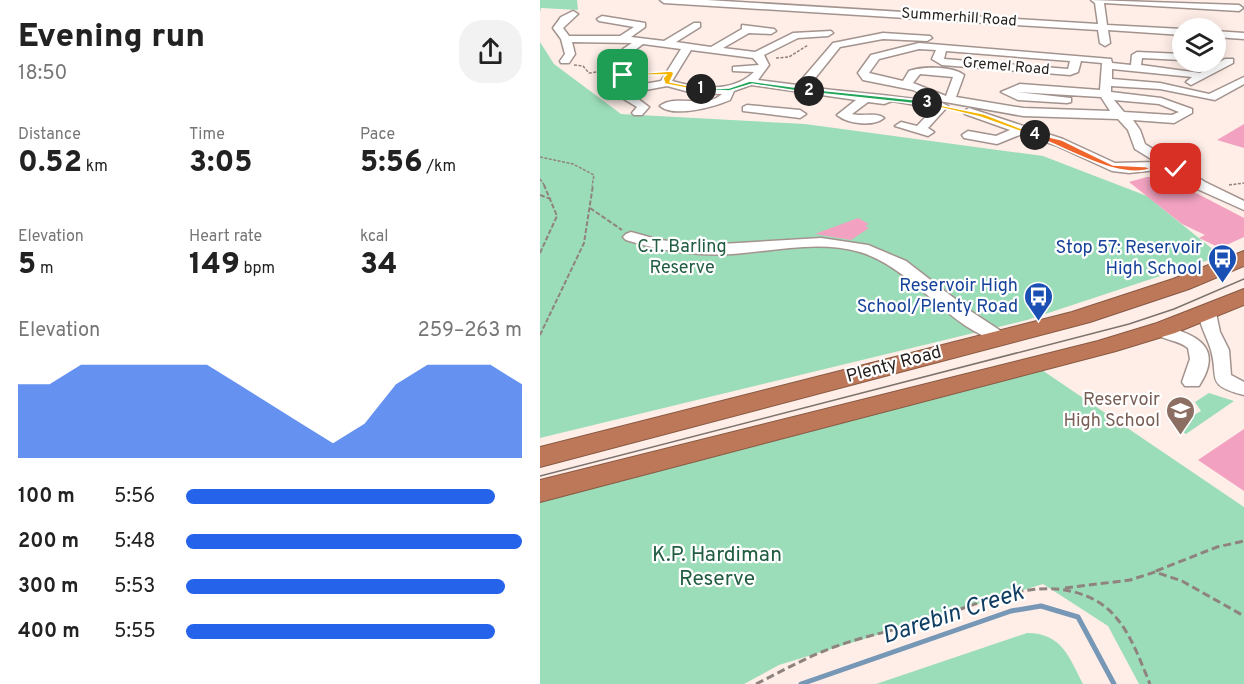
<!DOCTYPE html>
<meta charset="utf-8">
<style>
body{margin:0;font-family:Overpass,sans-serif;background:#f2f2f2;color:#222;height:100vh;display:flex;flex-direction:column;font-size:22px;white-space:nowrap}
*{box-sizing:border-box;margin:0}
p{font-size:20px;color:#767676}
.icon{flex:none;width:33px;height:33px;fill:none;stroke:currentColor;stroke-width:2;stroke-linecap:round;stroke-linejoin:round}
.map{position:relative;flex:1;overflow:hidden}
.sheet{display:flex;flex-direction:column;background:#fff;width:540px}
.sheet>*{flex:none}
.tools{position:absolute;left:632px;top:18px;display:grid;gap:12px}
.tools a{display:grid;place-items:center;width:54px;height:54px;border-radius:50%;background:#fff;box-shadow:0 3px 15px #0003;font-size:30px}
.pin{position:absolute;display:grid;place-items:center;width:51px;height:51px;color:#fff;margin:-26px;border-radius:12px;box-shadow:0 3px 9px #0006}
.km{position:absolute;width:30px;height:30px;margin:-15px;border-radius:50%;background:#222;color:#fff;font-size:16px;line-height:30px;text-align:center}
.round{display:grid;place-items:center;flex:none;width:63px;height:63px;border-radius:24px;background:#f2f2f2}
.headline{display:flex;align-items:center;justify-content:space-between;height:102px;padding:0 18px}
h1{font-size:33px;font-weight:800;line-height:45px}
.metrics{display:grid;grid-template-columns:repeat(3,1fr);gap:9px;height:102px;padding:6px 18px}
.metrics div{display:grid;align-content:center}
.metrics b{font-size:30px;font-weight:800}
.metrics small{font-size:16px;font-weight:400}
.metrics p{font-size:16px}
.chart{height:168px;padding:12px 18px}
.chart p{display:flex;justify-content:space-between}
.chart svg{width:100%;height:108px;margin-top:6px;fill:#2563eb;opacity:.7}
ul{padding:0 18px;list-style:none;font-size:20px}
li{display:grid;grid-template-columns:96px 72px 1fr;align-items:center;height:45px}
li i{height:15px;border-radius:8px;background:#2563eb}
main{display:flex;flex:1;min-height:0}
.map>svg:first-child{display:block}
.green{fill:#9cddb9}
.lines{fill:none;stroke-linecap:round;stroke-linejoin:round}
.stream{stroke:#7697b5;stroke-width:5}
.building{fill:#f2a2c0}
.minor-casing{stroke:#a3938e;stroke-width:3}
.highway-casing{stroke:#875943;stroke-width:2}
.path-far2{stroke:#8f837f;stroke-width:1.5;stroke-dasharray:3 1.5;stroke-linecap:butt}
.path-far1{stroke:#8f837f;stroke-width:2;stroke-dasharray:5 2;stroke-linecap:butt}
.path{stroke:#8f837f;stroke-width:3;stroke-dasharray:8 4;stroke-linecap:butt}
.minor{fill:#fff;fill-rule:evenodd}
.highway{fill:#bc7858;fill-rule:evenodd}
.tram{stroke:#7c726e;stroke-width:1.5}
.split-1{fill:#f5b400;stroke:#fff;stroke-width:1.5}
.split-2{fill:#22a559;stroke:#fff;stroke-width:1.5}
.split-3{fill:#22a559;stroke:#fff;stroke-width:1.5}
.split-4{fill:#f5b400;stroke:#fff;stroke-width:1.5}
.split-5{fill:#f0652b;stroke:#fff;stroke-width:1.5}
.split-6{fill:#f0652b;stroke:#fff;stroke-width:1.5}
.labels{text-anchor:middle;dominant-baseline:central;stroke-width:4.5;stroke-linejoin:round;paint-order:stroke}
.far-street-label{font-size:15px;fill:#251f1d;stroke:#fff}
.park-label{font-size:18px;fill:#215d41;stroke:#fff}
.transit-label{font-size:18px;fill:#164399;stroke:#fff;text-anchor:end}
.street-label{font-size:18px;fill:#251f1d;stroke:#fff}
.education-label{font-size:18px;fill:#785e54;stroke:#fff;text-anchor:end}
.near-park-label{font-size:21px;fill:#215d41;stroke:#fff}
.near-water-label{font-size:24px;font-style:italic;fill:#113f63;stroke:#fff}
</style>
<main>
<section class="sheet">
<div class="headline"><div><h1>Evening run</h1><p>18:50</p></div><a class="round"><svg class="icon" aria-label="share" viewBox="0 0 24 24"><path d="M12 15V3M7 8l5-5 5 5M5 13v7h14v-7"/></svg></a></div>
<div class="metrics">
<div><p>Distance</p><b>0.52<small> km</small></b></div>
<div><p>Time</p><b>3:05</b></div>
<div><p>Pace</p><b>5:56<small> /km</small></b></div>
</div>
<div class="metrics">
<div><p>Elevation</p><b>5<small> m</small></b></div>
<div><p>Heart rate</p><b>149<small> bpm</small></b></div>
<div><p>kcal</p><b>34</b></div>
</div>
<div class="chart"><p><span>Elevation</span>259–263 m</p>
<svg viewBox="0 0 160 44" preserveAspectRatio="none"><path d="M0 44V14L10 14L20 6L30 6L40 6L50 6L60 6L70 14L80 22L90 30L100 38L110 30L120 14L130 6L140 6L150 6L160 14V44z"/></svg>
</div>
<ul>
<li><b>100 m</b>5:56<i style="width:92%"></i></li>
<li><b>200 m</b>5:48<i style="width:100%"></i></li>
<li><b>300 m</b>5:53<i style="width:95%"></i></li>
<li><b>400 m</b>5:55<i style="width:92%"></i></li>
</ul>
</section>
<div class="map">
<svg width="704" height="684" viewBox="0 0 704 684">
<rect width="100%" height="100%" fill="#ffeee8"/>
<g class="green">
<polygon points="0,0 37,0 38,10 1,8 0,12"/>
<polygon points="0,42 14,64 81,114 265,124 503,156 607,196 681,256 487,320 0,438"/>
<polygon points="493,364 704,507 704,684 599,684 568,626 503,584 239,665 204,684 0,684 0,493"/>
<polygon points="669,393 694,401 646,434 633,427 661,411 655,402"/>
<path d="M487 633C522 633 529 657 543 684H336Z"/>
</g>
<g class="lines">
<polyline class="stream" points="261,684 471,611 501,606 538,617 574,684"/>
</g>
<g class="building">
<polygon points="704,124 704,148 677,140"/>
<polygon points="607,177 616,177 658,194 704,218 704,237 680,248 659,238 665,235 642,224 589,182"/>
<polygon points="318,218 329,224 325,226 329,228 311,240 275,234"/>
<polygon points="704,429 704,491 658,460"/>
</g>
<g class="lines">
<defs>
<g id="minor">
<polygon points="120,0 167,0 558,24 555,3 551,0 699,5 703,8 699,11 564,3 567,25 642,29 642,35 568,30 570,43 565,46 560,43 558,30 124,3"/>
<path d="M33 11 38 14 23 28 29 36H80L94 27 59 21 57 19 62 16 105 23V27L91 37 124 41 154 23H160V27L136 42 171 47 202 29V25L234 29 236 31 231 34 209 33 183 48 215 52 253 33 291 31 293 33 288 36 258 38 224 55 229 65 218 80 257 85 293 43 343 33 390 36 392 38 387 41 343 39 300 47 268 87C313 93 357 95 402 103L408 106 388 128 394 132 388 136 355 126 361 122 377 126 394 108 352 101 344 104 328 102 312 114C322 117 336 112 344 118 333 127 308 124 297 115L316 100 211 85 194 91 190 100C174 107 134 118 120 106 136 93 165 110 182 94L153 93 127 86 90 93 109 107 102 115H94L92 113 97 107 59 84V80H67L81 88 121 81 141 49 103 44 91 53 79 70 75 71 70 68 83 49 92 43 32 42 35 54 29 63H21L20 61 25 54 21 39 13 28 21 17ZM151 50 213 58 219 65 193 67V71L214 72C192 93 159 89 132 81Z"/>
<polygon points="675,31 704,33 704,39 675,37"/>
<path d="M379 43 571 59 572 63 591 65 592 55 597 52 642 54V60L602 58 601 65 660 73 685 59H693V63L651 85 646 82 652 77 572 69V79L620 83 669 94 704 77V84L675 100 620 89 571 86V92L621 98 652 109V113L634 123 593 120 600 130 605 144 665 182 704 201V210L655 188 626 169 589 173 572 171 515 145 482 134 457 144 424 138 422 135 428 131 456 136 470 130 425 114 423 112 429 108 523 139 575 163 616 162 595 149 588 130 578 119 483 116 394 100 373 90 323 80 318 73 331 55ZM379 49 396 50 392 59 402 65 530 75 538 72 541 61 562 63 560 90 480 84 461 92 478 100 527 103 531 102V98L477 92 561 97 570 111 483 108 416 97 424 75C413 66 383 66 369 71L363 81 329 73 339 59ZM406 51 530 61 528 69 404 59ZM380 74 413 77 406 96 373 83ZM574 100 619 104 639 112 632 115 584 112Z"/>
<polygon points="207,105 260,110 266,114 260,118 203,111 203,107"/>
<path d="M91 232 120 240 164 245 281 238 328 245 366 261 432 312 470 337 461 342C408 329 375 269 320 252 279 240 235 251 193 254 156 256 121 251 86 240L83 237 86 234Z"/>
<path d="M667 308 676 313 680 332 689 350 691 375 704 382V395C665 385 679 379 671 350 667 337 661 328 658 313Z"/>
<path d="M619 325C653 333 686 345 659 386H645L642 382 650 359 648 348C637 339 619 340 610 330Z"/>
</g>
<g id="highway">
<polygon points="704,251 704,266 649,289 550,322 0,467 0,447 532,312 633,279"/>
<polygon points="704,289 704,305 635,333 576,351 0,502 0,480 558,341 617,323"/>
</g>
</defs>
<use href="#minor" class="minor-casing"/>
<use href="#highway" class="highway-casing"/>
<g class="path-far2">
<polyline points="236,58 249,57 268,45"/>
<polyline points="34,65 43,66 49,73 64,71"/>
<polyline points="83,75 119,73"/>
<polyline points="0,157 33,164 54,175 52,186"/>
<polyline points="0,179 5,186"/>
<polyline points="689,185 704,183"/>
</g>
<g class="path-far1">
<polyline points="0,195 11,199"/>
<polyline points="50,208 82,230"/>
<polyline points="0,253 17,216 4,185"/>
<polyline points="0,335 44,243 53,185"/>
</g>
<g class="path">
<polyline points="616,571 677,547 704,541"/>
<polyline points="525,588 590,580 615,572 642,581 704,616"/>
<path d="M216 684C242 671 267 657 294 647 324 636 356 630 386 621 438 605 499 572 553 599 585 615 597 653 610 684"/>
</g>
<use href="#minor" class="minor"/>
<use href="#highway" class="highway"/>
<polyline class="tram" points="0,476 589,324 634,309 704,279"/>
</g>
<polygon class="split-1" points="131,71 134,73 130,82 164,89 161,91 125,84 123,78 126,75 80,75"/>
<polygon class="split-2" points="210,81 269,89 272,91 269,93 212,84 189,91 158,89 189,88"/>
<polygon class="split-3" points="269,89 387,101 391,103 387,105 267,92"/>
<polygon class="split-4" points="385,102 444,114 498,135 493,136 440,117 385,104"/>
<path class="split-5" d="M493 133 522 140 573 165 614 167C583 184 525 146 493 136Z"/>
<path class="split-6" d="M629 163 639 169 636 171C625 167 613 171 607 167Z"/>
<defs>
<symbol id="bus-pin" viewBox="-11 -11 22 30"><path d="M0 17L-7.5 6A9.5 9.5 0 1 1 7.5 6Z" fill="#1a4fb4" stroke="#fff"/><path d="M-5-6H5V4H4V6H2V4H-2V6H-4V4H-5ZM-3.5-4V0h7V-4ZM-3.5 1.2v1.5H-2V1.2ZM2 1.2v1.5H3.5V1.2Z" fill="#fff"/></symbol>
<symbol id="school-pin" viewBox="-11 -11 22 30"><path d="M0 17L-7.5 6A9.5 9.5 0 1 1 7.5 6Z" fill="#8d6e63" stroke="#fff"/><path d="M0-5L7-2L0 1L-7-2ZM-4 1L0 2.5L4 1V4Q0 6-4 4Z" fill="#fff"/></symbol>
</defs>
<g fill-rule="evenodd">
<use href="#bus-pin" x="666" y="242" width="33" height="45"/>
<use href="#bus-pin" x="482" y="280" width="33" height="45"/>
<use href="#school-pin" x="624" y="394" width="33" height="45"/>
</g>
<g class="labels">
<g class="far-street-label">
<text transform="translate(419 18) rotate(4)">Summerhill Road</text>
<text transform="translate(466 67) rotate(5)">Gremel Road</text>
</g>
<g class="park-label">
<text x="142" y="247">C.T. Barling<tspan x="142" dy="21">Reserve</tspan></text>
</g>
<g class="transit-label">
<text x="662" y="248">Stop 57: Reservoir<tspan x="662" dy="21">High School</tspan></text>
<text x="478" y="286">Reservoir High<tspan x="478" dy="21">School/Plenty Road</tspan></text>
</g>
<g class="street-label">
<text transform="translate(354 365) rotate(-15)">Plenty Road</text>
</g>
<g class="education-label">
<text x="620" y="400">Reservoir<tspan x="620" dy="21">High School</tspan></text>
</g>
<g class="near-park-label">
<text x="177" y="555">K.P. Hardiman<tspan x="177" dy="24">Reserve</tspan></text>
</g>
<g class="near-water-label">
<text transform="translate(413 615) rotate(-18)">Darebin Creek</text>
</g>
</g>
</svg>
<div class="tools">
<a><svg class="icon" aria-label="layers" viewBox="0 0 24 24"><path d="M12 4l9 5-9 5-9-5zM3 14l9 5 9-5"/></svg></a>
</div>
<div class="pin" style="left:83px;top:75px;background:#1e9e55"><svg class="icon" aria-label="arrive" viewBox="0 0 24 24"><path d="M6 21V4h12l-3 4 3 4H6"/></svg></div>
<div class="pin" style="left:636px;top:169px;background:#d93025"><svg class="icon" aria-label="check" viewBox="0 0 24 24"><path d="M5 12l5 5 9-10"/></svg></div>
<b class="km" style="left:161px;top:89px">1</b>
<b class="km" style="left:269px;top:91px">2</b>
<b class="km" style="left:387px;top:103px">3</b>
<b class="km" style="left:495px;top:135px">4</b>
</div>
</main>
